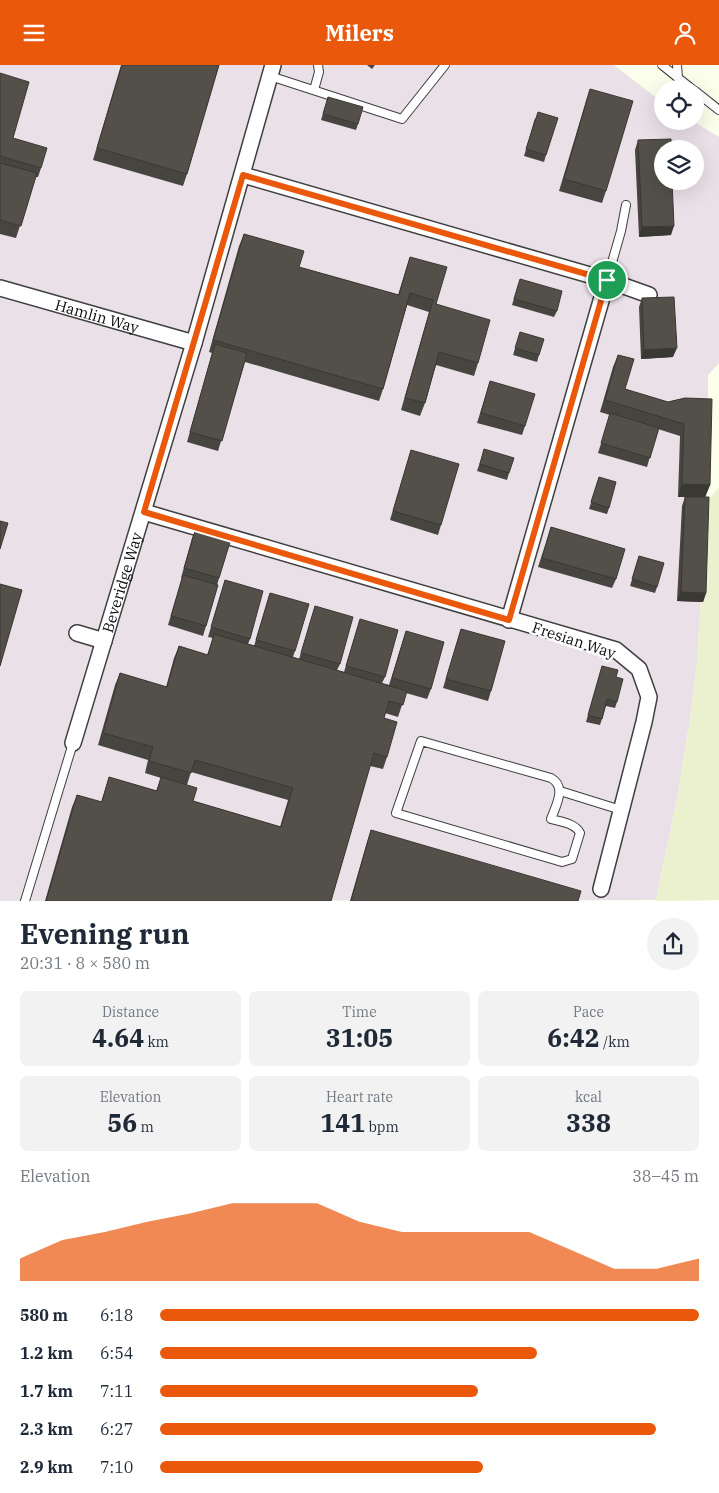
<!DOCTYPE html>
<meta charset="utf-8">
<style>
body{margin:0;font-family:"IBM Plex Serif",serif;background:#f2f2f3;color:#1f2937;height:100vh;display:flex;flex-direction:column;font-size:19px;white-space:nowrap}
*{box-sizing:border-box;margin:0}
p{font-size:16px;color:#747a83}
.icon{flex:none;width:28px;height:28px;fill:none;stroke:currentColor;stroke-width:2;stroke-linecap:round;stroke-linejoin:round}
.map{position:relative;height:836px;overflow:hidden}
.side{display:flex;flex-direction:column;background:#fff;flex:1}
.side>*{flex:none}
.controls{position:absolute;left:654px;top:15px;display:grid;gap:10px}
.controls a{display:grid;place-items:center;width:50px;height:50px;border-radius:50%;background:#fff;box-shadow:0 5px 20px #0002;font-size:25px}
.pin{position:absolute;display:grid;place-items:center;width:42px;height:42px;color:#fff;margin:-21px;border:2px solid #fff;border-radius:50%;box-shadow:0 1px 5px #0007}
.round{display:grid;place-items:center;flex:none;width:52px;height:52px;border-radius:26px;background:#f2f2f3}
.overview{display:flex;align-items:center;justify-content:space-between;height:85px;padding:0 20px}
h1{font-size:28px;font-weight:700;line-height:38px}
.figures{display:grid;grid-template-columns:repeat(3,1fr);gap:8px;height:85px;padding:5px 20px}
.figures div{display:grid;align-content:center;border-radius:8px;background:#f2f2f3;text-align:center}
.figures b{font-size:25px;font-weight:700}
.figures small{font-size:14px;font-weight:400}
.figures p{font-size:14px}
.chart{height:140px;padding:10px 20px}
.chart p{display:flex;justify-content:space-between}
.chart svg{width:100%;height:90px;margin-top:5px;fill:#ea580c;opacity:.7}
ul{padding:0 20px;list-style:none;font-size:16px}
li{display:grid;grid-template-columns:80px 60px 1fr;align-items:center;height:38px}
li i{height:12px;border-radius:6px;background:#ea580c}
header{display:flex;justify-content:space-between;align-items:center;height:65px;padding:0 20px;background:#ea580c;color:#fff;font-size:22px;font-weight:700}
.map>svg:first-child{display:block}
.industrial{fill:#eae0e8;fill-rule:evenodd}
.farmland{fill:#ebf1ce}
.lines{fill:none;stroke-linecap:round;stroke-linejoin:round}
.lane-casing{stroke:#3f3f3f;stroke-width:10}
.street-casing{stroke:#3f3f3f;stroke-width:18}
.lane{stroke:#fff;stroke-width:8}
.street{stroke:#fff;stroke-width:15}
.wall{fill:#47453f;fill-rule:evenodd}
.shaded-wall{fill:#3a3833}
.building{fill:#535049;stroke:#3a3833}
.route-casing{stroke:#fff;stroke-width:10}
.route{stroke:#ea580c;stroke-width:6}
.labels{text-anchor:middle;dominant-baseline:central;stroke-width:5;stroke-linejoin:round;paint-order:stroke}
.street-label{font-size:15px;fill:#0c0c0c;stroke:#fff}
</style>
<header><svg class="icon" aria-label="menu" viewBox="0 0 24 24"><path d="M4 6h16M4 12h16M4 18h16"/></svg>Milers<svg class="icon" aria-label="person" viewBox="0 0 24 24"><circle cx="12" cy="8" r="4"/><path d="M4 21q1-7 8-7t8 7"/></svg></header>
<div class="map">
<svg width="719" height="836" viewBox="0 0 719 836">
<rect width="100%" height="100%" fill="#fcfeec"/>
<path class="industrial" d="M0 0H614L662 37V56H693L719 72V298L708 310 707 437 697 597 690 654 678 729 656 835 0 836ZM662 84H695V116H662Z"/>
<polygon class="farmland" points="719,422 719,835 656,836 678,729 690,654 697,597 707,437"/>
<g class="lines">
<defs>
<g id="lane">
<polyline points="662,0 692,24"/>
<polyline points="677,0 678,13"/>
<polyline points="270,11 402,54 445,0"/>
<polyline points="314,25 319,7 318,0"/>
<polyline points="695,26 719,45"/>
<polyline points="607,215 621,166 626,140"/>
<path d="M421 676 551 713C567 722 556 740 551 754 561 757 575 758 580 768L572 794 562 797 396 748Z"/>
<polyline points="560,726 621,745"/>
<polyline points="25,836 73,678"/>
</g>
<g id="street">
<polyline points="243,110 607,215 649,230"/>
<path id="s1" d="M0 223 194 278"/>
<polyline points="144,447 616,585 639,604 649,632 644,657 601,824"/>
<polyline points="509,555 607,215"/>
<polyline points="77,568 104,576"/>
<path id="s2" d="M73 678 194 278 273 0"/>
</g>
</defs>
<use href="#lane" class="lane-casing"/>
<use href="#street" class="street-casing"/>
<use href="#lane" class="lane"/>
<use href="#street" class="street"/>
</g>
<g class="wall">
<polygon points="121,0 219,0 187,109 183,121 93,95"/>
<polygon points="367,0 375,0 372,4"/>
<polygon points="0,8 13,73 41,103 38,112 36,112 16,173 0,169"/>
<polygon points="590,24 606,126 602,138 559,126 586,36"/>
<polygon points="328,32 358,59 356,65 321,55"/>
<polygon points="535,53 546,90 544,97 524,91"/>
<polygon points="638,75 671,170 639,172 635,85"/>
<polygon points="244,169 299,202 398,230 406,204 410,192 436,239 478,298 474,311 436,300 425,338 420,351 401,345 429,247 407,240 383,324 379,336 245,297 218,386 187,377 212,288 209,287 239,181"/>
<polygon points="518,220 557,246 554,252 512,240"/>
<polygon points="642,233 673,292 641,294 639,242"/>
<polygon points="520,267 539,290 537,297 513,290"/>
<polygon points="618,290 625,324 668,337 685,333 710,420 705,432 706,528 703,537 677,536 682,441 685,432 678,432 680,371 658,364 647,402 598,388 610,350 600,347 613,302"/>
<polygon points="490,316 525,361 522,370 477,358"/>
<polygon points="411,385 441,460 438,470 390,455"/>
<polygon points="484,385 509,408 507,415 477,406"/>
<polygon points="599,412 609,443 607,449 589,444"/>
<polygon points="551,462 616,514 612,523 538,502"/>
<polygon points="196,463 219,513 206,561 203,571 168,560 182,513 181,513 192,473"/>
<polygon points="639,491 657,522 655,528 630,521"/>
<path d="M225 515 250 574 248 579 254 581 270 528 295 586 293 592 299 594 315 541 340 599 337 605 344 607 360 554 385 612 382 618 389 620 406 566 431 624 427 634 406 628 398 652 385 648 384 653 387 692 383 704 370 701 331 836H45L72 742 77 730 101 737 109 712 156 726 161 713 145 708 148 695 98 680 115 620 120 608 166 622 174 593 179 581 207 590 213 573 208 572ZM191 707 288 735 280 762 193 736 187 720Z"/>
<polygon points="461,564 491,626 488,636 443,623"/>
<polygon points="602,601 616,612 617,637 615,643 606,641 600,660 586,657"/>
<polygon points="371,765 578,836 350,836 367,777"/>
</g>
<g class="shaded-wall">
<polygon points="674,161 671,170 639,172 642,162"/>
<polygon points="677,283 673,292 641,294 644,285"/>
<polygon points="682,419 710,420 705,432 678,432"/>
<polygon points="681,527 706,528 703,537 677,536"/>
</g>
<g class="building">
<polygon points="122,0 219,0 187,109 97,83"/>
<polygon points="0,8 29,17 13,73 47,83 41,103 0,91"/>
<polygon points="590,24 633,36 606,126 564,114"/>
<polygon points="328,32 363,42 358,59 323,49"/>
<polygon points="538,47 558,53 546,90 526,84"/>
<polygon points="671,74 671,84 662,84 662,116 672,116 674,161 642,162 638,75"/>
<polygon points="0,98 37,108 21,161 0,155"/>
<polygon points="244,169 304,186 299,202 399,230 410,192 447,202 436,239 490,255 478,298 439,287 425,338 405,333 433,235 410,228 383,324 213,275"/>
<polygon points="520,214 562,226 557,246 514,234"/>
<polygon points="674,232 677,283 644,285 642,233"/>
<polygon points="520,267 544,274 539,290 515,283"/>
<polygon points="215,279 247,288 222,376 190,367"/>
<polygon points="618,290 634,294 625,324 668,337 685,333 712,334 710,420 682,419 684,359 605,335"/>
<polygon points="490,316 535,329 525,361 481,348"/>
<polygon points="610,348 659,363 650,393 601,378"/>
<polygon points="484,384 514,393 509,408 480,399"/>
<polygon points="411,385 459,399 441,460 393,446"/>
<polygon points="599,412 616,417 609,443 591,437"/>
<polygon points="685,432 709,432 706,528 681,527"/>
<polygon points="0,456 8,458 0,484"/>
<polygon points="551,462 625,484 616,514 542,493"/>
<polygon points="196,463 231,474 219,513 184,503"/>
<polygon points="639,491 664,498 657,522 632,514"/>
<polygon points="183,510 218,520 206,561 171,551"/>
<polygon points="225,515 263,526 250,574 211,562"/>
<polygon points="0,519 22,525 0,601"/>
<polygon points="270,528 309,539 295,586 256,575"/>
<polygon points="315,541 353,552 340,599 301,588"/>
<polygon points="360,554 398,565 385,612 346,601"/>
<polygon points="461,564 505,576 491,626 446,614"/>
<polygon points="406,566 444,577 431,624 392,613"/>
<polygon points="214,569 407,626 403,640 389,636 384,653 397,657 387,692 374,688 331,836 46,836 77,730 102,737 109,712 157,726 161,712 197,723 193,736 281,762 293,723 195,695 191,708 149,696 153,682 103,668 120,608 167,622 179,581 208,590"/>
<polygon points="602,601 618,605 616,612 623,614 617,637 607,634 602,654 588,650"/>
<polygon points="371,765 581,826 578,836 351,836"/>
</g>
<g class="lines">
<defs>
<polygon id="route" points="243,110 607,215 509,555 144,447"/>
</defs>
<use href="#route" class="route-casing"/>
<use href="#route" class="route"/>
</g>
<g class="labels">
<g class="street-label">
<text stroke="none"><textPath href="#s1" startOffset="101">Hamlin Way</textPath></text>
<text stroke="none"><textPath href="#s2" startOffset="168">Beveridge Way</textPath></text>
<text transform="translate(574 575) rotate(18)">Fresian Way</text>
</g>
</g>
</svg>
<div class="controls">
<a><svg class="icon" aria-label="locate" viewBox="0 0 24 24"><circle cx="12" cy="12" r="6"/><path d="M12 2v4M12 18v4M2 12h4M18 12h4"/></svg></a>
<a><svg class="icon" aria-label="layers" viewBox="0 0 24 24"><path d="M12 4l9 5-9 5-9-5zM3 14l9 5 9-5"/></svg></a>
</div>
<div class="pin" style="left:607px;top:215px;background:#1e9e55"><svg class="icon" aria-label="arrive" viewBox="0 0 24 24"><path d="M6 21V4h12l-3 4 3 4H6"/></svg></div>
</div>
<section class="side">
<div class="overview"><div><h1>Evening run</h1><p>20:31 · 8 × 580 m</p></div><a class="round"><svg class="icon" aria-label="share" viewBox="0 0 24 24"><path d="M12 15V3M7 8l5-5 5 5M5 13v7h14v-7"/></svg></a></div>
<div class="figures">
<div><p>Distance</p><b>4.64<small> km</small></b></div>
<div><p>Time</p><b>31:05</b></div>
<div><p>Pace</p><b>6:42<small> /km</small></b></div>
</div>
<div class="figures">
<div><p>Elevation</p><b>56<small> m</small></b></div>
<div><p>Heart rate</p><b>141<small> bpm</small></b></div>
<div><p>kcal</p><b>338</b></div>
</div>
<div class="chart"><p><span>Elevation</span>38–45 m</p>
<svg viewBox="0 0 160 44" preserveAspectRatio="none"><path d="M0 44V33L10 24L20 20L30 15L40 11L50 6L60 6L70 6L80 15L90 20L100 20L110 20L120 20L130 29L140 38L150 38L160 33V44z"/></svg>
</div>
<ul>
<li><b>580 m</b>6:18<i style="width:100%"></i></li>
<li><b>1.2 km</b>6:54<i style="width:70%"></i></li>
<li><b>1.7 km</b>7:11<i style="width:59%"></i></li>
<li><b>2.3 km</b>6:27<i style="width:92%"></i></li>
<li><b>2.9 km</b>7:10<i style="width:60%"></i></li>
</ul>
</section>
